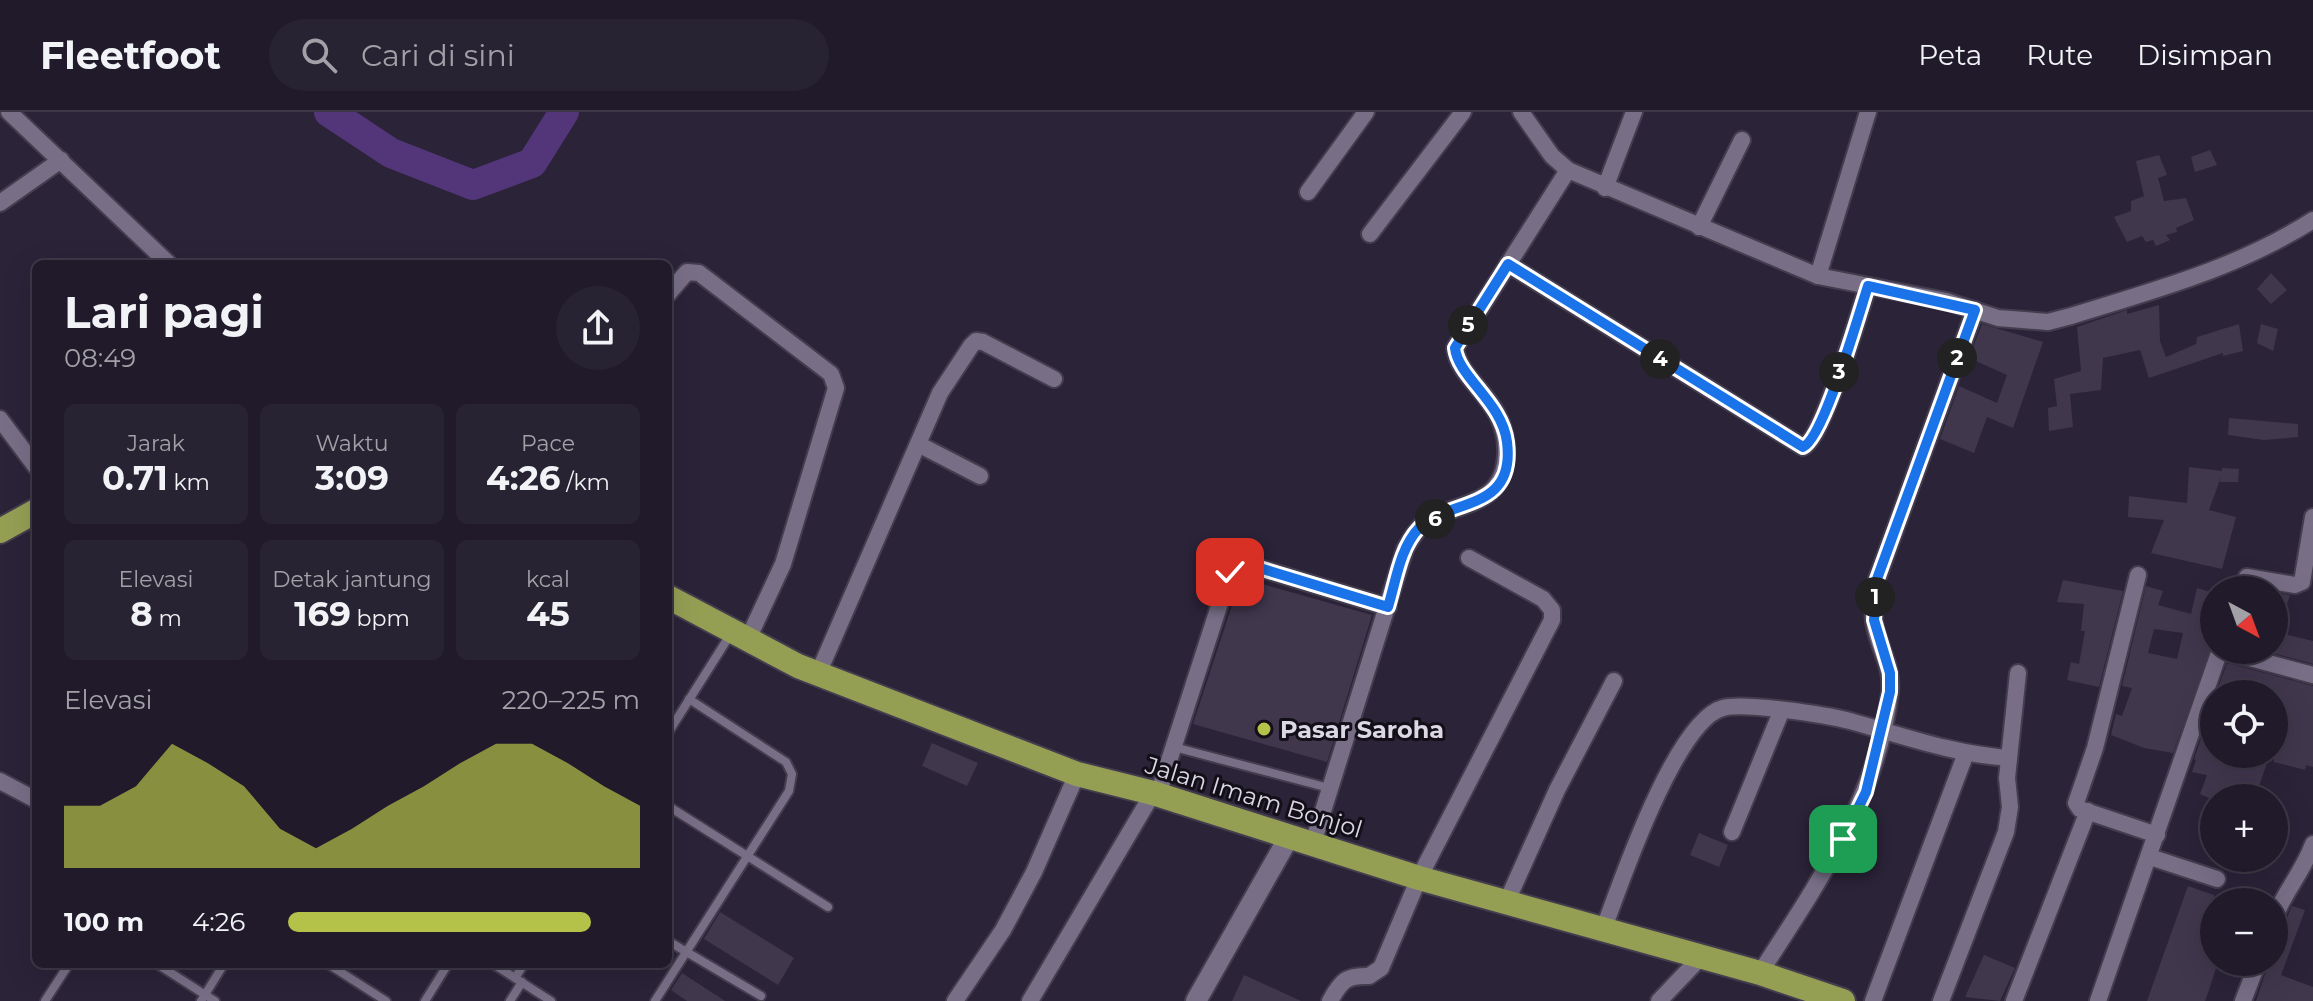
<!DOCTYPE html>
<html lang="id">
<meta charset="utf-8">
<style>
body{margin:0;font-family:Montserrat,sans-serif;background:#282332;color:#f1f3f6;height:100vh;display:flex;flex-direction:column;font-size:30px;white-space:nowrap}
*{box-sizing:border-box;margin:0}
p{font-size:26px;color:#a2a1a8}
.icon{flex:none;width:44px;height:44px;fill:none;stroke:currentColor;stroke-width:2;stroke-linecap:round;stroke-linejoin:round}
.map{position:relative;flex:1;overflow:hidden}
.sheet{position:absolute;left:32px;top:148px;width:640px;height:708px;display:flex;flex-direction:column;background:#201a2a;border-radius:12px;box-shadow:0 8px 32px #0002,0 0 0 2px #3d3847}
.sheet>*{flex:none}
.needle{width:52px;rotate:139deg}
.buttons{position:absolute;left:2200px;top:464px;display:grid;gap:16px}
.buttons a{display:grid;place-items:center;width:88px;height:88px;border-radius:50%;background:#201a2a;box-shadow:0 8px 32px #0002,0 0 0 2px #3d3847;font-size:40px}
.pin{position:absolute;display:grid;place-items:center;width:68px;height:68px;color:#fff;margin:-34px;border-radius:16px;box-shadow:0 4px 12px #0006}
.km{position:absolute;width:40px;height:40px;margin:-20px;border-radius:50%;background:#222;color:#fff;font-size:22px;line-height:40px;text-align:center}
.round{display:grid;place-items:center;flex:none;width:84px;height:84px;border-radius:42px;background:#282332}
.head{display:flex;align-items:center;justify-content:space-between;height:136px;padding:0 32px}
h1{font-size:44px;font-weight:700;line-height:60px}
.figures{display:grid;grid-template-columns:repeat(3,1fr);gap:12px;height:136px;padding:8px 32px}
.figures div{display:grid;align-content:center;border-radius:12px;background:#282332;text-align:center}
.figures b{font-size:34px;font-weight:700}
.figures small{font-size:22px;font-weight:400}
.figures p{font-size:22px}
.chart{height:224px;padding:16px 32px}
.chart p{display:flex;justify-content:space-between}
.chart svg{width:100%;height:144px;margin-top:8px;fill:#b4c24a;opacity:.7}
ul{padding:0 32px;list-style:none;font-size:26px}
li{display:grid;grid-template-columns:128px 96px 1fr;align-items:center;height:60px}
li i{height:20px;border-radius:10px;background:#b4c24a}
header{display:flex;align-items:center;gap:48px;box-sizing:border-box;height:112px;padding:0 40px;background:#201a2a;border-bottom:2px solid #3d3847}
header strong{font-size:38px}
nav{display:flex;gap:44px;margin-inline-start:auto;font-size:28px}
.search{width:560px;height:72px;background:#282332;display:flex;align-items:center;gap:20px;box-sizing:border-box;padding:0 28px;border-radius:44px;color:#a2a1a8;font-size:30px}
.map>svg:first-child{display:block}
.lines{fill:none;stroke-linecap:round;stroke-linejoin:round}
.river{stroke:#533679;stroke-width:30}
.building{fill:#40374d;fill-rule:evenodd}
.lane-casing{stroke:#443d4e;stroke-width:12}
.street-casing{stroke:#443d4e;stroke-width:20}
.secondary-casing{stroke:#443d4e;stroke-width:24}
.highway-casing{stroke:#443d4e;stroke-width:28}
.lane{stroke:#786f87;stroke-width:8}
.street{stroke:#786f87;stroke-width:16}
.secondary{stroke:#786f87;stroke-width:20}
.highway{stroke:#959f54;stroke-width:24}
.route-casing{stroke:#fff;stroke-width:16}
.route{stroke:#1a73e8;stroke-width:10}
.poi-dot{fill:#b4c24a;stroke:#120f18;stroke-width:3}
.labels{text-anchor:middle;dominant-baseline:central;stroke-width:6;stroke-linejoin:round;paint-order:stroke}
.poi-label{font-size:24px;font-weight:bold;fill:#dcd7e5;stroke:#120f18;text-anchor:start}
.street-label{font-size:24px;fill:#dcd7e5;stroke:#120f18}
</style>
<header>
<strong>Fleetfoot</strong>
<div class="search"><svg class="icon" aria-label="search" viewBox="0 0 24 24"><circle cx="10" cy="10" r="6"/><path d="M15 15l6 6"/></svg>Cari di sini</div>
<nav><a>Peta</a><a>Rute</a><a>Disimpan</a></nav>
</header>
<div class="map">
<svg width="2313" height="889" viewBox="0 0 2313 889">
<rect width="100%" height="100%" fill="#2b2338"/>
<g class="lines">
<polyline class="river" points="329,0 391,41 473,73 532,51 564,0"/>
</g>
<g class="building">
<polygon points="2210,38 2217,53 2195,60 2191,45"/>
<polygon points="2159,43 2167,63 2158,66 2164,89 2186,86 2194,108 2176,116 2177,120 2166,123 2170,128 2156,134 2153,128 2146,130 2142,124 2127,130 2114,105 2131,99 2131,89 2144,84 2136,49"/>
<polygon points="2271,161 2287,178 2271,192 2257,177"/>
<polygon points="2159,193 2160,229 2166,245 2196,232 2197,225 2239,212 2243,239 2223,244 2223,241 2149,266 2140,238 2103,246 2101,278 2070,282 2073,315 2049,319 2048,296 2057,294 2054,267 2081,259 2077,215 2127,198 2127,202"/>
<polygon points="1982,212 2043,230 2013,316 1987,305 1974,341 1940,327 1959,274 1997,291 2007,263 1969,246"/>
<polygon points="2261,212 2278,217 2273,239 2257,231"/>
<polygon points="2229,306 2298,312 2298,325 2264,328 2228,323"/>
<polygon points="2189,355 2222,359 2222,356 2239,357 2238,370 2220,370 2221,365 2209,398 2236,405 2222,457 2151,441 2164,408 2128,405 2129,384 2187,391"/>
<polygon points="1241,466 1372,503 1327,650 1193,612"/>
<polygon points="2063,468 2123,479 2099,575 2067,568 2071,550 2079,552 2085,519 2081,519 2084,492 2057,490"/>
<path d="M2146 474 2163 479 2158 493 2191 502 2197 476 2214 481V529L2173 641 2144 636 2111 623 2116 602 2122 604 2132 576 2122 574ZM2154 517 2183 521 2177 547 2148 541Z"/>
<polygon points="2274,481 2290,483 2284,501 2290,503 2284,522 2313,529 2313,552 2262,538 2274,538"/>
<polygon points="2227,551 2313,574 2313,655 2306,653 2305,658 2274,650 2274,582 2216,582"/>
<polygon points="2214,589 2214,642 2270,642 2255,686 2209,686 2200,682 2207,663 2192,660 2196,648 2194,647"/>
<polygon points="932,631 978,651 967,674 922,654"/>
<polygon points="1699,721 1728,733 1719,755 1690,743"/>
<polygon points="2188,774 2214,783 2214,850 2218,850 2209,878 2205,889 2147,889"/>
<polygon points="2292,794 2305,798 2281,863 2313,875 2313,889 2256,889 2269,850 2274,850 2274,818 2284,812"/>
<polygon points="720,800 794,846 778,873 704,827"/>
<polygon points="1984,843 2015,856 2000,889 1965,885"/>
<polygon points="682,861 725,889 687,889 671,878"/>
<polygon points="1244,863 1301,889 1232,889"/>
</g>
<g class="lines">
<defs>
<g id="lane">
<polyline points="668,621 730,523"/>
<polyline points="1174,635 1329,676"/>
<polyline points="668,694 828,795"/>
<polyline points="668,829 761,884"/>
<polyline points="157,852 215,889"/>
<polyline points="328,852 386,889"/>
<polyline points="493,852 551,889"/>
<polyline points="515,866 524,852"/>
<polyline points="45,889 69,852"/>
<polyline points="201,889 224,852"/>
<polyline points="425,889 448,852"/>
<polyline points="510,889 522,870"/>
<polyline points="655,889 789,679 792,662 786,650 689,587"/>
</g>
<g id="street">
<polyline points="9,0 169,152"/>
<path d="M1521 0 1552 44 1568 58 1818 164 1946 189 1998 206 2048 210 2071 204C2155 178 2238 156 2313 108"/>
<polyline points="1605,76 1634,0"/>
<polyline points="1308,80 1366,0"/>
<polyline points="0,91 61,48"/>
<polyline points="1699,115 1742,28"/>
<polyline points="1370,122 1463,0"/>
<path d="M1508 152 1803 335C1823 326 1859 201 1868 174"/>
<polyline points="1818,164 1868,0"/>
<polyline points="668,182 687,160 699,161 831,262 836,276 783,452 748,527"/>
<polyline points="0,307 36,355"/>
<polyline points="918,332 980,364"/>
<polyline points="2138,463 2095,636 2076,691 2080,697 2157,723"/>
<polyline points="2238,478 2247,465 2295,473 2302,470 2313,405"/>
<polyline points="2220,538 2313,563"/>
<polyline points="818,562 940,281 971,234 976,229 983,230 1054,267"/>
<polyline points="0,669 36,688"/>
<polyline points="1158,683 1230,460 1240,453 1256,455 1388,495"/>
<polyline points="1732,720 1781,600"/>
<path d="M1313 731 1405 437C1410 429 1415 419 1423 412 1455 388 1503 398 1506 343 1509 288 1459 271 1455 236L1568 58"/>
<polyline points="2150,745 2217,767"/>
<polyline points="1507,789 1557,678 1614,569"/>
<path d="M2274 807C2284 780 2303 760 2313 732"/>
<path d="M1604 816C1621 770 1676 608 1723 596 1744 590 1827 603 1850 609 1904 624 1953 642 2009 646"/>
<path d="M1760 861C1816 774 1878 686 1890 580 1893 553 1877 534 1874 509 1872 495 1875 481 1877 467L1975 198"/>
<polyline points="955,889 1003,818 1034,760 1077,662"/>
<polyline points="1030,889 1153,681"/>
<path d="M1330 889C1341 869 1346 863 1369 864L1381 856 1419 766 1552 508V498L1543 487 1469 446"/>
<polyline points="1659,889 1699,847"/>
<polyline points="1873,889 1966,641"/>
<polyline points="1941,889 2006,720 2010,695 2007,666 2018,561"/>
<polyline points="2014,889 2088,699"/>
<polyline points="2098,889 2220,538"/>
<polyline points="2243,889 2258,850"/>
</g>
<polyline id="secondary" points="1196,889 1289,725"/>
<g id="highway">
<polyline points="0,419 36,399"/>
<polyline points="668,485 798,554 1077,662 1153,681 1419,766 1760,861 1843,889"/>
</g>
</defs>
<use href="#lane" class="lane-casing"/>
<use href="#street" class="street-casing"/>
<use href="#secondary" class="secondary-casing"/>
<use href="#highway" class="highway-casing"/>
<use href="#lane" class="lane"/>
<use href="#street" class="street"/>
<use href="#secondary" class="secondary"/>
<use href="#highway" class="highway"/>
</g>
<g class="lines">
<defs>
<path id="route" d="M1230 460 1240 453 1256 455 1388 495C1396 469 1400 436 1419 416 1448 386 1516 401 1507 330 1502 290 1458 265 1455 236L1508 152 1803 335C1824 326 1859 201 1868 174L1975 198 1877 467 1874 508 1890 561V580L1866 680 1843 727"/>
</defs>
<use href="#route" class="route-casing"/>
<use href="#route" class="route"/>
</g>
<circle class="poi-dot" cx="1264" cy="617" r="8"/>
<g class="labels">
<g class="poi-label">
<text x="1280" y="617">Pasar Saroha</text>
</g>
<g class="street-label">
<text transform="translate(1254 685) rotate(17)">Jalan Imam Bonjol</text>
</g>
</g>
</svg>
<div class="buttons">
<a><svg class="needle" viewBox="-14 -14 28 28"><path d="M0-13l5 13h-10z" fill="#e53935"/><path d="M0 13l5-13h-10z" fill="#a2a1a8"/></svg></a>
<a><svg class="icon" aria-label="locate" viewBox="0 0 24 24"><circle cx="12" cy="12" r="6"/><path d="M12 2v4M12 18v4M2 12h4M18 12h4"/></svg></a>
<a>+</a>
<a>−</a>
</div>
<div class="pin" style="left:1843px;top:727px;background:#1e9e55"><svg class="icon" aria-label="arrive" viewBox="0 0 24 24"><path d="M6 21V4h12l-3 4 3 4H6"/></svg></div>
<div class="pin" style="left:1230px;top:460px;background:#d93025"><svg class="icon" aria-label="check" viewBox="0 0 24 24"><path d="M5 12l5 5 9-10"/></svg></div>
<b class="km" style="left:1875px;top:485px">1</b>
<b class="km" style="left:1957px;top:246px">2</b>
<b class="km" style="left:1839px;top:260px">3</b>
<b class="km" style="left:1660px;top:247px">4</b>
<b class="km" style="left:1468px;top:213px">5</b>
<b class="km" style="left:1435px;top:407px">6</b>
<section class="sheet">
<div class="head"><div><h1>Lari pagi</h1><p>08:49</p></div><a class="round"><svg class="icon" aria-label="share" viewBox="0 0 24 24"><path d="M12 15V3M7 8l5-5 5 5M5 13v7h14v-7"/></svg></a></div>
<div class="figures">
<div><p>Jarak</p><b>0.71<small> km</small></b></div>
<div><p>Waktu</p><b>3:09</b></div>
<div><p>Pace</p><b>4:26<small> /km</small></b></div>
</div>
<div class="figures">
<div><p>Elevasi</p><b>8<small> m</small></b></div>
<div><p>Detak jantung</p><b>169<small> bpm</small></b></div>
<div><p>kcal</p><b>45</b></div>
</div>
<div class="chart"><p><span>Elevasi</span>220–225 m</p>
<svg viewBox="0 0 160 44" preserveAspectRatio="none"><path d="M0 44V25L10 25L20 19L30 6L40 12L50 19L60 32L70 38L80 32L90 25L100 19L110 12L120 6L130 6L140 12L150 19L160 25V44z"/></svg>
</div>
<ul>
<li><b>100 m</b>4:26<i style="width:86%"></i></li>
</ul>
</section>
</div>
